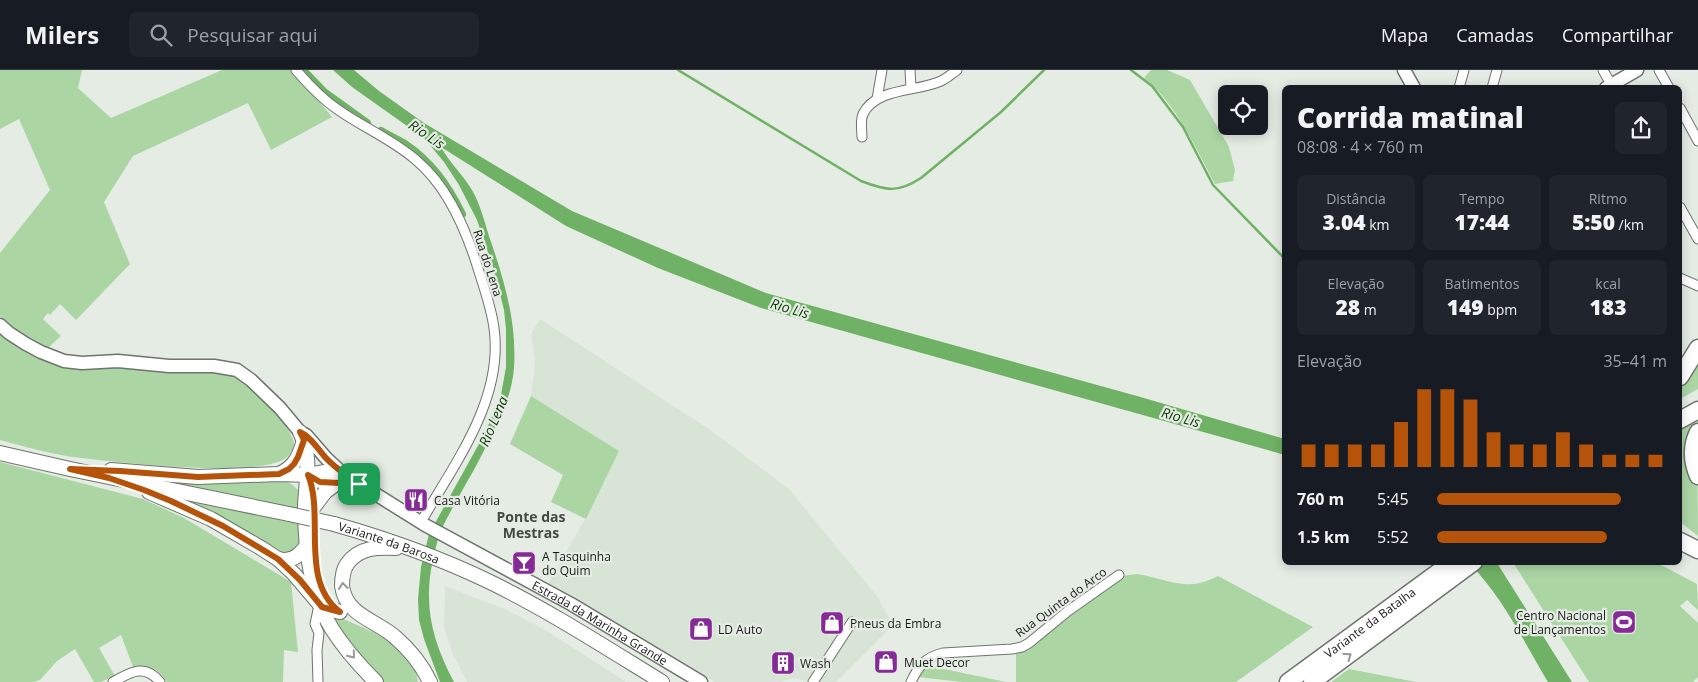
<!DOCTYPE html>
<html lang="pt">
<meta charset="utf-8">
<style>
body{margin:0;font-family:"Open Sans",sans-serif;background:#20242c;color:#f1f3f6;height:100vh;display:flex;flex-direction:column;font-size:19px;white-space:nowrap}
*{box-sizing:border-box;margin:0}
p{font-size:16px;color:#9ea1a6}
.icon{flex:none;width:28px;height:28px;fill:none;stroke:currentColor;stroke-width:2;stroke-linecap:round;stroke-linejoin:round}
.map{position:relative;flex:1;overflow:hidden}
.side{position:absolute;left:1282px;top:15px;width:400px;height:480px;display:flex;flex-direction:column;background:#171b24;border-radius:8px;box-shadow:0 2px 12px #0003}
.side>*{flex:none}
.tools{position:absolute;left:1218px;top:15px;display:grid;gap:10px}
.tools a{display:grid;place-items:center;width:50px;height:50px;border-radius:8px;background:#171b24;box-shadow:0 2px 12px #0003;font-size:25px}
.pin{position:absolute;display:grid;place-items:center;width:42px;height:42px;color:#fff;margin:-21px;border-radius:10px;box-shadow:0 2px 8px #0006}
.round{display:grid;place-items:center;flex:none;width:52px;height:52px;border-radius:8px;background:#20242c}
.headline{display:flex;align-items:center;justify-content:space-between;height:85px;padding:0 15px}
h1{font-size:28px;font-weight:800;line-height:38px}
.metrics{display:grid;grid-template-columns:repeat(3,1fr);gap:8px;height:85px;padding:5px 15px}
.metrics div{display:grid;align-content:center;border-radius:8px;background:#20242c;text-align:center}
.metrics b{font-size:21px;font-weight:800}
.metrics small{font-size:14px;font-weight:400}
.metrics p{font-size:14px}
.chart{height:140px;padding:10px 15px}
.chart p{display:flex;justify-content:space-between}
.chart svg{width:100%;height:90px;margin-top:5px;stroke:#b45309;stroke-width:6}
ul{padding:0 15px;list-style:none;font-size:16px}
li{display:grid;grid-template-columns:80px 60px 1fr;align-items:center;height:38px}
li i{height:12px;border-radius:6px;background:#b45309}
header{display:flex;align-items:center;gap:30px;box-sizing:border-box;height:70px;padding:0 25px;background:#171b24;border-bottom:1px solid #363941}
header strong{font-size:24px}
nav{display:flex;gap:28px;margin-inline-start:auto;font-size:18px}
.search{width:350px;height:45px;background:#20242c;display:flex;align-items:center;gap:12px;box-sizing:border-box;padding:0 18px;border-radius:8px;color:#9ea1a6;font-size:19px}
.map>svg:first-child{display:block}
.built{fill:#d8e4d5}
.green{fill:#abd6a4}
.water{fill:#70b265}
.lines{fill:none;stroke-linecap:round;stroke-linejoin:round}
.stream{stroke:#70b265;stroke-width:2.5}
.canal{stroke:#70b265;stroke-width:8}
.street-casing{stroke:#6e746d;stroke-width:11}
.secondary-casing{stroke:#6e746d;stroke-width:15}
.primary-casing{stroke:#6e746d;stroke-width:16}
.highway-casing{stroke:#6e746d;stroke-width:19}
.street{stroke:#fff;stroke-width:9}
.secondary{stroke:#fff;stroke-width:12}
.primary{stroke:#fff;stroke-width:14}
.highway{stroke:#fff;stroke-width:16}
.primary-bridge-casing{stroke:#6e746d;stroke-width:16;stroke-linecap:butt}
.primary-bridge{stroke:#fff;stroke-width:14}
.oneway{stroke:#979897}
.route-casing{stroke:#fff;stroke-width:10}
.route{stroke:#b45309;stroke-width:6}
.labels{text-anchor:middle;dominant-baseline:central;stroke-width:4.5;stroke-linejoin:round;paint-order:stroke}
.street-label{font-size:12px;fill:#181a18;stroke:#e5ece4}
.poi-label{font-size:12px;fill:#181a18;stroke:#e5ece4;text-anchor:start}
.water-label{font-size:14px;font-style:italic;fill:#0c3a04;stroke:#e5ece4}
.neighbourhood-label{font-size:14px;font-weight:bold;fill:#434842;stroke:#e5ece4}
</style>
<header>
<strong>Milers</strong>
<div class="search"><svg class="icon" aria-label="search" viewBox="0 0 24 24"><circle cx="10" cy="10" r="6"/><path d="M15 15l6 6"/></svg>Pesquisar aqui</div>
<nav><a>Mapa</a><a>Camadas</a><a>Compartilhar</a></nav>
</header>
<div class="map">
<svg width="1698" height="612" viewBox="0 0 1698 612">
<rect width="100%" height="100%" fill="#e5ece4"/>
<g class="built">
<polygon points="540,249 709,359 789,419 877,526 893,555 836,612 811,612 794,608 780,612 715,612 548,514 588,444 619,381 531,326 534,303 535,289 531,264"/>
<polygon points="445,516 507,540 547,561 626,612 467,612 452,582 444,557"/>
</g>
<g class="green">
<path d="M0 0H82L78 18 111 48 222 0H293L332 47 271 80 248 33 133 86 104 132 130 194 76 250 60 234 50 245 48 243 43 249 61 266 48 278C31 270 12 261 0 246V183L50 120 19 49 0 59Z"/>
<path d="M1151 0H1167L1190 10 1229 77 1235 100 1233 111 1215 114C1197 80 1175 32 1144 8Z"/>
<path d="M0 263C11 272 24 283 38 287 50 290 64 290 76 292 113 296 151 298 189 300 201 300 215 299 226 301 244 305 293 356 294 374 294 379 290 384 287 387 262 410 103 391 66 386 44 382 22 376 0 370Z"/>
<polygon points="1698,286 1698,319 1680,329 1680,315"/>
<polygon points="531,326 619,381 586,449 551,432 563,405 510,374"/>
<polygon points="1698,347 1697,356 1698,466 1680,452 1680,358"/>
<path d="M0 392 143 429 184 448 291 512 298 582 284 580 283 612H167C157 597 150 596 133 597L121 565 99 578 115 606 101 612H94L75 579 57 591 40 610 33 612H0Z"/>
<polygon points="145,409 288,412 294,416 300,422 302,469 297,480 285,486 170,426 289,452 293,438"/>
<polygon points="1517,493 1657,493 1697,514 1698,540 1687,530 1680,536 1698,553 1698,607 1693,612 1589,612 1514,494"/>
<path d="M1137 504C1169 509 1186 523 1218 506L1313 557 1236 612H1016V583L1030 577 1117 508 1128 505Z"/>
<polygon points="328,542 375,563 399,577 416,601 418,612 382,612 365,594"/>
<polygon points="925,595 1006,612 962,612 918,607"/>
<polygon points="1349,599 1416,612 1331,612"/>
</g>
<g class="water">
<path d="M333 0H354L379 21 424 53 572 141 766 223 1137 326 1285 369V385L761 238 658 198 566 156 441 77C449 92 463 105 472 120 480 134 484 150 489 166 504 210 517 251 514 298 512 323 502 345 491 366 477 397 458 426 443 456 438 466 436 478 433 489 423 535 432 571 454 612H440L424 569 419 550 418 529 421 497 429 464 485 363 501 325 506 297V259L504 240 494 200 477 150 459 115 444 92 424 68 352 17Z"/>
<path d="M1469 493H1497L1572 612H1548C1524 572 1502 526 1469 493Z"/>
</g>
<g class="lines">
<g class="stream">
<path d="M678 0 861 111C887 121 898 123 921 108L1001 42 1044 0"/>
<polyline points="1131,0 1152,16 1183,57 1213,115 1285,189"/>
</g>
<g class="canal">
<polyline points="303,0 324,22 367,53"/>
<path d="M381 61C389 66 398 70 405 74 432 92 448 116 462 144"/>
</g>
<defs>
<g id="street">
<path d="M296 0C308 14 321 28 337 39 362 57 392 69 416 90 446 115 463 153 475 189 482 212 491 235 494 258 504 330 454 394 421 452"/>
<polyline points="910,0 911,18"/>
<polyline points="1603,0 1613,18"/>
<polyline points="1659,0 1669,18"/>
<polyline points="1459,18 1464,0"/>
<polyline points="1492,18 1497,0"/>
<polyline points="877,29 882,0"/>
<polyline points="1680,38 1698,71"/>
<path d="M862 67C862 60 860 51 863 44 876 17 918 22 941 11 947 8 952 4 957 0"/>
<polyline points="1680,137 1698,169"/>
<polyline points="1680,208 1698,216"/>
<path d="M113 612C130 602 145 593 160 612"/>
<polyline points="318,612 317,580 319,563 315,554 318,540 322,537"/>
<polyline points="813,612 852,552"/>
<path d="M911 612C918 597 925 587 943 583L1012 579 1022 577 1029 573 1068 541 1119 505"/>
</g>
<g id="secondary">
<polyline points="1404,0 1414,18"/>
<polyline points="1606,18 1637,0"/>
<path id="s1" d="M0 255 9 263 26 274 41 282 64 291 82 293 118 291 169 296H214L237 300 251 310 280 338 300 362 306 365 326 388 342 403 425 455 571 534 701 612"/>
</g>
<g id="primary">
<path d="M300 362C312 387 306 410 305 437 305 476 310 524 332 559 344 578 360 596 376 612"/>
<polyline points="0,383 70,399 289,444"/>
<polyline points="111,400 198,407 279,404 308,405 325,402 342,403"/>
<path d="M279 404C295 397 299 386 304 371"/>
<polyline points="308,405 320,411 359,414"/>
<polyline points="149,422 211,449 261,478 278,489 294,504 322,537 340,542"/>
<polyline points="313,438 325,422 337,413"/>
<path id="s2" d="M334 454C387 469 438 487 488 511 548 540 605 577 662 612"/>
<path d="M396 478C378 477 359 477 347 494 343 500 342 508 342 516 346 546 376 550 395 567 409 579 422 595 430 612"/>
<path d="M278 489C294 494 303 481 311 470"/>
</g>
<g id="highway">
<polyline points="1680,307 1698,278"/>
<polyline points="1680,350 1698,340"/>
<path d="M1698 362C1691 376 1692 392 1698 406"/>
<polyline points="1680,471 1698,480"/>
<path id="s3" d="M1288 612 1452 492"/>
<polyline points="1312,612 1474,492"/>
</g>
</defs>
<use href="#street" class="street-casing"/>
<use href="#secondary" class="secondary-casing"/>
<use href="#primary" class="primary-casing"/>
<use href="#highway" class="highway-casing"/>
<use href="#street" class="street"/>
<use href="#secondary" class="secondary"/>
<use href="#primary" class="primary"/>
<use href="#highway" class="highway"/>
<defs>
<polyline id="primary-bridge" points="289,444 334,454"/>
</defs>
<use href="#primary-bridge" class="primary-bridge-casing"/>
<use href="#primary-bridge" class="primary-bridge"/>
</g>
<defs><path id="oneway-chevron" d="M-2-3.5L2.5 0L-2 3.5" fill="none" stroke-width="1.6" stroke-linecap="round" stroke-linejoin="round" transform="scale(1.25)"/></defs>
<g class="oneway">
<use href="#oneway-chevron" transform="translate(343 516) rotate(-97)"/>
<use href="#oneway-chevron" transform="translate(352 585) rotate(51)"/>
<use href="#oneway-chevron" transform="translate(1348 586) rotate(-36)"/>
</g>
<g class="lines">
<defs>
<path id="route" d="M300 362C311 367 317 378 325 387 335 398 347 406 359 414L320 412 308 405C325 445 299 511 340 542L322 537 300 510 278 489 223 456 171 431 144 420 109 408 70 399 120 401 198 407 279 404 289 399 294 394 298 387 304 370Z"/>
</defs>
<use href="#route" class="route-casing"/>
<use href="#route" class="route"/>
</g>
<defs>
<symbol id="restaurant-square" viewBox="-11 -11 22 22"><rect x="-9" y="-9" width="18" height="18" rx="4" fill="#852a96" stroke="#e5ece4"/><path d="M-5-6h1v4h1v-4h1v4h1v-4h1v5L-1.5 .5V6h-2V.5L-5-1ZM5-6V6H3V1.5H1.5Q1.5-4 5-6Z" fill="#fff"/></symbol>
<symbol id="bar-square" viewBox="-11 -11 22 22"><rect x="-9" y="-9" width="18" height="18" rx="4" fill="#852a96" stroke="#e5ece4"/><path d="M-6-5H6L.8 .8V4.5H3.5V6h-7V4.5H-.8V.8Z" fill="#fff"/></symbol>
<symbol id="stadium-square" viewBox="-11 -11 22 22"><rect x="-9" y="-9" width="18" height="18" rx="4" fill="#852a96" stroke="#e5ece4"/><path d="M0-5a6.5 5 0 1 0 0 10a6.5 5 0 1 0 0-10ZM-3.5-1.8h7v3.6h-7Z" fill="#fff"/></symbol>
<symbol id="shop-square" viewBox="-11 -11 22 22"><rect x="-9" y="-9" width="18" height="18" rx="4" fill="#852a96" stroke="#e5ece4"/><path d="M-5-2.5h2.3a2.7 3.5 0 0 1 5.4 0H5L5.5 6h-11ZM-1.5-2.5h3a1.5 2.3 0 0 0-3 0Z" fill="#fff"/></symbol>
<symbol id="building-square" viewBox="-11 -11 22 22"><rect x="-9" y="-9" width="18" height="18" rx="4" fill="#852a96" stroke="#e5ece4"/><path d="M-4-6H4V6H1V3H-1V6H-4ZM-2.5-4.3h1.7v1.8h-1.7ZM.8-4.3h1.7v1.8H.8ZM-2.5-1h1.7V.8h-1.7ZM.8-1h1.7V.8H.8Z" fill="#fff"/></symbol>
</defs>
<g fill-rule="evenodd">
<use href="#restaurant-square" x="402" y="416" width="28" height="28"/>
<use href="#bar-square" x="510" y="479" width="28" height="28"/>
<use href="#stadium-square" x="1610" y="538" width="28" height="28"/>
<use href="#shop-square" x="818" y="539" width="28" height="28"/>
<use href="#shop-square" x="687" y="545" width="28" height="28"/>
<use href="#shop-square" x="872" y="578" width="28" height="28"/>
<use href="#building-square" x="769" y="579" width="28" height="28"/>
</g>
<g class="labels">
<g class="street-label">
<text transform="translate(488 193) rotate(72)">Rua do Lena</text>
<text stroke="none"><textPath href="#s2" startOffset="58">Variante da Barosa</textPath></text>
<text transform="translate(1061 532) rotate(-36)">Rua Quinta do Arco</text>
<text stroke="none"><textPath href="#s1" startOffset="694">Estrada da Marinha Grande</textPath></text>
<text stroke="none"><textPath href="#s3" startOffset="101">Variante da Batalha</textPath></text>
</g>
<g class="poi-label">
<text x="434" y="430">Casa Vitória</text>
<text x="542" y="486">A Tasquinha<tspan x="542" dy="14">do Quim</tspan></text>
<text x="1606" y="545" text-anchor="end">Centro Nacional<tspan x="1606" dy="14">de Lançamentos</tspan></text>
<text x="850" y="553">Pneus da Embra</text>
<text x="718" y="559">LD Auto</text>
<text x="904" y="592">Muet Decor</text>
<text x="800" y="593">Wash</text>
</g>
<g class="water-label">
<text transform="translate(427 64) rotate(34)">Rio Lis</text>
<text transform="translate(790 238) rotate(16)">Rio Lis</text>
<text transform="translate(1181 347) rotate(16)">Rio Lis</text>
<text transform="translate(493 351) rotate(-67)">Rio Lena</text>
</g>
<g class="neighbourhood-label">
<text x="531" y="446">Ponte das<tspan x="531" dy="16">Mestras</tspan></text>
</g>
</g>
</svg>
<div class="tools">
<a><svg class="icon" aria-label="locate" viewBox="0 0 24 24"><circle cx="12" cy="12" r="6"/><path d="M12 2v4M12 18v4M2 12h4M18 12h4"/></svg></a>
</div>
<div class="pin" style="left:359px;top:414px;background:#1e9e55"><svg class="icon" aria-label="arrive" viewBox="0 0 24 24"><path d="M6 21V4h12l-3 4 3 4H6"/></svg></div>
<section class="side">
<div class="headline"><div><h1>Corrida matinal</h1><p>08:08 · 4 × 760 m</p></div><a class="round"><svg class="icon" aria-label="share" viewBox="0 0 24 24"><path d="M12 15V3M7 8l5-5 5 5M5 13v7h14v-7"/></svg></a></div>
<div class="metrics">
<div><p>Distância</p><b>3.04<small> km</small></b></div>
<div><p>Tempo</p><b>17:44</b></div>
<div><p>Ritmo</p><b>5:50<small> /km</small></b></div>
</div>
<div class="metrics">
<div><p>Elevação</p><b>28<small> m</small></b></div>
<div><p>Batimentos</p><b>149<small> bpm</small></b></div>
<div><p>kcal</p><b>183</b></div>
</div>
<div class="chart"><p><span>Elevação</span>35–41 m</p>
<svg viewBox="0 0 160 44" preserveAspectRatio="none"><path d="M5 44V33M15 44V33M25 44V33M35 44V33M45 44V22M55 44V6M65 44V6M75 44V11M85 44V27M95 44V33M105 44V33M115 44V27M125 44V33M135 44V38M145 44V38M155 44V38"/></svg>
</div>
<ul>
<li><b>760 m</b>5:45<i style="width:80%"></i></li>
<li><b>1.5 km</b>5:52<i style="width:74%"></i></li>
</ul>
</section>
</div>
